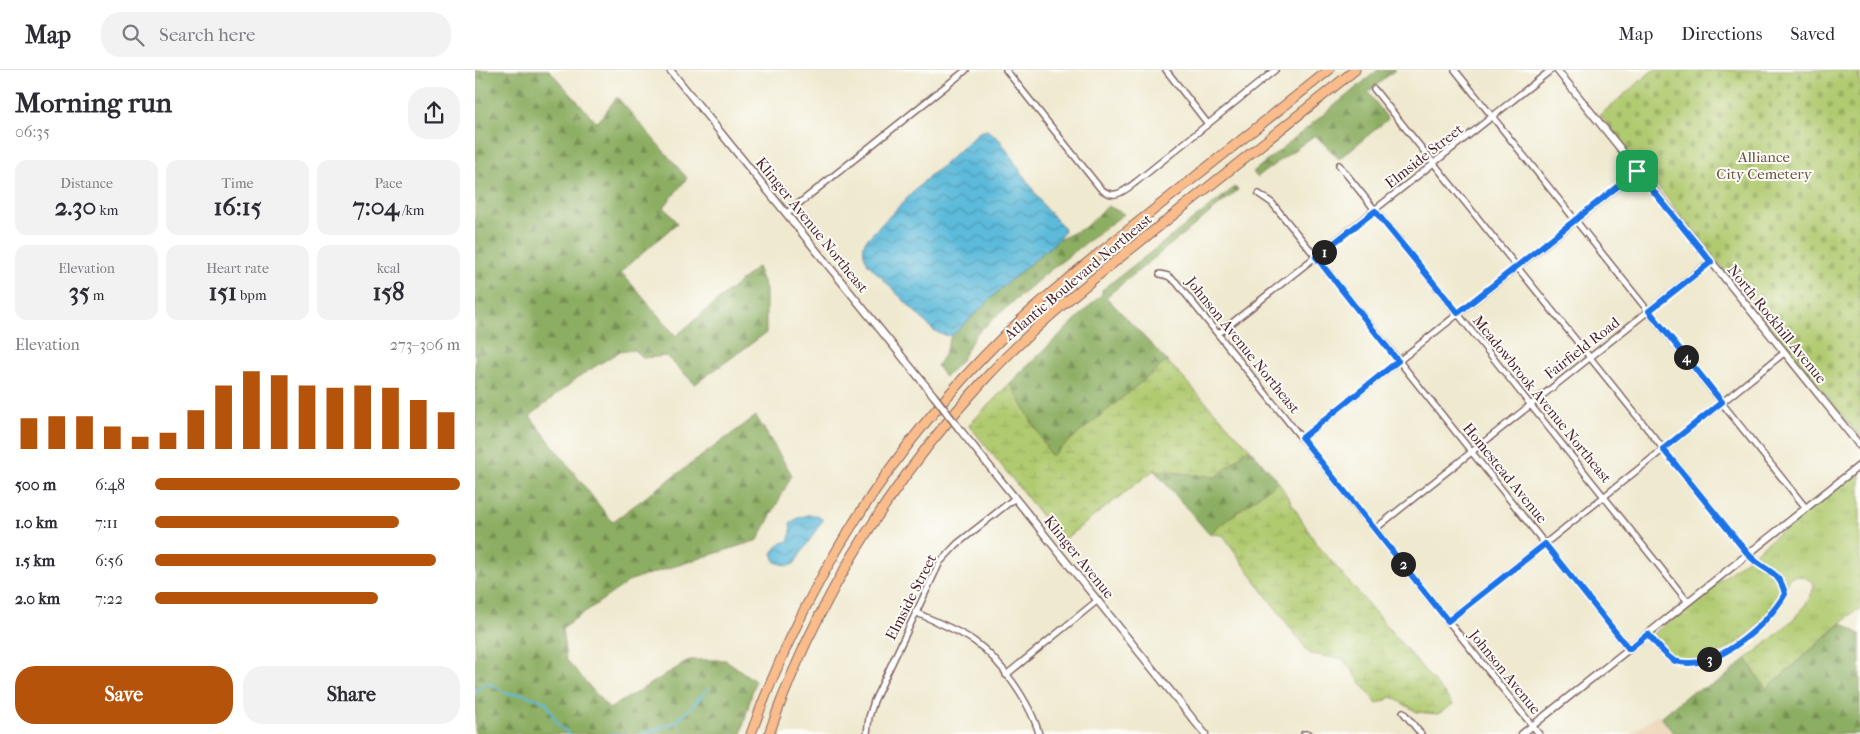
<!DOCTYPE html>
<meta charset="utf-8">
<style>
body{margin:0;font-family:"IM FELL French Canon",serif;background:#f2f2f3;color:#2b2b33;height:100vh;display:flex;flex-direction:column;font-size:19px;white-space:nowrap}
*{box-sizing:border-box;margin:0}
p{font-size:16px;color:#7c7c81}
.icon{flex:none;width:28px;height:28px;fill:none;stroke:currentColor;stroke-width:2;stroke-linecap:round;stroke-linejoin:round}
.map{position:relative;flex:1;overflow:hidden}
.sheet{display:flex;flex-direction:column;background:#fff;width:475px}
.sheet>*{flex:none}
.pin{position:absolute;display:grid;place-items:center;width:42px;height:42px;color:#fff;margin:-21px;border-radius:10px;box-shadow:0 2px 8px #0006}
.km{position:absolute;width:25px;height:25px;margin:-12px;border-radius:50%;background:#222;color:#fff;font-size:14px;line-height:25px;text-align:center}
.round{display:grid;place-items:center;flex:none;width:52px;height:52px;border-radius:20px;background:#f2f2f3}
.head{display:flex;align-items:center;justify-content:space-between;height:85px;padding:0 15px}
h1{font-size:28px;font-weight:800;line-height:38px}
.metrics{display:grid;grid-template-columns:repeat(3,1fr);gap:8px;height:85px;padding:5px 15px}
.metrics div{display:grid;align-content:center;border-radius:12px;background:#f2f2f3;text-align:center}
.metrics b{font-size:25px;font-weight:800}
.metrics small{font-size:14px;font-weight:400}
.metrics p{font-size:14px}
.chart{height:140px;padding:10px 15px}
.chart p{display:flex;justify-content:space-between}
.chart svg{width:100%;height:90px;margin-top:5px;stroke:#b45309;stroke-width:6}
.cta{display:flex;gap:10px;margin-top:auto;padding:10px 15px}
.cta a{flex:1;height:58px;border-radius:20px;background:#b45309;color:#fff;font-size:20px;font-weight:800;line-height:58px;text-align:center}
.cta a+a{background:#f2f2f3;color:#2b2b33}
ul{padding:0 15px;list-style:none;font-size:16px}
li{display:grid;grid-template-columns:80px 60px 1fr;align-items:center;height:38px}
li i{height:12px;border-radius:6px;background:#b45309}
header{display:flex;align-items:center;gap:30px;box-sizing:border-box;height:70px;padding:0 25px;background:#fff;border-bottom:1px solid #e1e1e2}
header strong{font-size:24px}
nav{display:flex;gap:28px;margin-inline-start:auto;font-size:18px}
.search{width:350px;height:45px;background:#f2f2f3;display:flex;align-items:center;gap:12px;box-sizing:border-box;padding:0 18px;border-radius:20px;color:#7c7c81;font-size:19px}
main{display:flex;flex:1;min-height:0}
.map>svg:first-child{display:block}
.built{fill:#eed7bb}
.grass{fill:url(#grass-tufts);stroke:#7d744e}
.forest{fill:url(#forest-firs);stroke:#6b6646}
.wetland{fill:url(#wetland-marsh);stroke:#7d744e}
.cemetery{fill:url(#cemetery-stones);stroke:#7d744e}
.water{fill:url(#water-waves);stroke:#526c82}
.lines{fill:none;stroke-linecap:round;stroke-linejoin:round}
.stream{stroke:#5bbada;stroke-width:2}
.minor-casing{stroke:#846664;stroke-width:8}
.tertiary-casing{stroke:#846664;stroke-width:9}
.motorway-casing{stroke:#846664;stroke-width:11}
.minor{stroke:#fff;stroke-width:5}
.tertiary{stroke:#fff;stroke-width:6}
.motorway{stroke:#f9bc8a;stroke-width:9}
.tertiary-bridge-casing{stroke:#846664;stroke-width:9;stroke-linecap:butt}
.tertiary-bridge{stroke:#fff;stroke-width:6}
.route-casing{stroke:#fff;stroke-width:10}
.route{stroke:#1a73e8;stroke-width:6}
.labels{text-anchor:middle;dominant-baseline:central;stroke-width:4;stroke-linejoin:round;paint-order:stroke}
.street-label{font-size:15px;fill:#4a1f2b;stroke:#fdfcf7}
.park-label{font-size:15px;fill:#695240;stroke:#fdfcf7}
</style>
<header>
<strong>Map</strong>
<div class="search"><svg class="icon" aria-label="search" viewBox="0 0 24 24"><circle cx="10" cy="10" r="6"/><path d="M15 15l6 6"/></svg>Search here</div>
<nav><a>Map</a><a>Directions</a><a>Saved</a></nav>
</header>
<main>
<section class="sheet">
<div class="head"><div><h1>Morning run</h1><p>06:35</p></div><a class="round"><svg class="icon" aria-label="share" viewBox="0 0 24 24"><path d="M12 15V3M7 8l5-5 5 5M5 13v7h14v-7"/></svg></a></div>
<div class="metrics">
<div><p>Distance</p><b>2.30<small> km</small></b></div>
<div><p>Time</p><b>16:15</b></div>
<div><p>Pace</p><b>7:04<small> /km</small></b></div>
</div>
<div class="metrics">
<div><p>Elevation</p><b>35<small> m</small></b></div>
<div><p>Heart rate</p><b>151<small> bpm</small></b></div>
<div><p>kcal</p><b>158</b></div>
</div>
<div class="chart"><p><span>Elevation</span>273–306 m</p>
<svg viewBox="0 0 160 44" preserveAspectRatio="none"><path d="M5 44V29M15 44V28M25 44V28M35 44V33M45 44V38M55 44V36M65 44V25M75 44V13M85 44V6M95 44V8M105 44V13M115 44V14M125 44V13M135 44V14M145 44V20M155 44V26"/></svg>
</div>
<ul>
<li><b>500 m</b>6:48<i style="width:100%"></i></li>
<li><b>1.0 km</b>7:11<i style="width:80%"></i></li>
<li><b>1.5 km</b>6:56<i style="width:92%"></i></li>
<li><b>2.0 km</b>7:22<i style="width:73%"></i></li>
</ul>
<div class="cta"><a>Save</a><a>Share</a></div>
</section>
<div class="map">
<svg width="1385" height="664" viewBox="0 0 1385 664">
<defs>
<pattern id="grass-tufts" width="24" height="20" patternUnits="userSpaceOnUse" patternTransform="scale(1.25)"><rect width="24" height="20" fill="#b0ca70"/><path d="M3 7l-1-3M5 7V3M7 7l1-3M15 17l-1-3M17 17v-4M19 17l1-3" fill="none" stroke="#99ad61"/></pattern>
<pattern id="forest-firs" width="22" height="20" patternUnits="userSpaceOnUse" patternTransform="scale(1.25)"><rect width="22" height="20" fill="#8cae62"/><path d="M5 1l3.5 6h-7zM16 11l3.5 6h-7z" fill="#748d51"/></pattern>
<pattern id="wetland-marsh" width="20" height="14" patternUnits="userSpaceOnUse" patternTransform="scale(1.25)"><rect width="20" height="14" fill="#b0ca70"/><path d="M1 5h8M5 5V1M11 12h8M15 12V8" fill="none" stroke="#99ad61"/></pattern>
<pattern id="cemetery-stones" width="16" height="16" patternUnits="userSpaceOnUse" patternTransform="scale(1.25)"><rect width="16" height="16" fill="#b0ca70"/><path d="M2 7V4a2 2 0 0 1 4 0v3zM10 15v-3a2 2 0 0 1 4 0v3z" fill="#99ad61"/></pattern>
<pattern id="water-waves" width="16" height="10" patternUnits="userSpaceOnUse" patternTransform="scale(1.25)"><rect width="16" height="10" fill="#5bbada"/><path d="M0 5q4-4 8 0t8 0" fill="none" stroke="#4d97b1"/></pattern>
</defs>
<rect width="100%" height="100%" fill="#fdfcf7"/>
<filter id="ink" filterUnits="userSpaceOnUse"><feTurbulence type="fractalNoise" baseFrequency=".02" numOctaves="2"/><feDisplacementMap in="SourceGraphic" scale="10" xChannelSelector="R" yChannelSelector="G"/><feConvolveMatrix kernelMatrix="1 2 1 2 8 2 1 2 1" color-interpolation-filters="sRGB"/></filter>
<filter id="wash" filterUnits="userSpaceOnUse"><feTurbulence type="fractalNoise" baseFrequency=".0096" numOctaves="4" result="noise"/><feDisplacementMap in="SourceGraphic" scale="20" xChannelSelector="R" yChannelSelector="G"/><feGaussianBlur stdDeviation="1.12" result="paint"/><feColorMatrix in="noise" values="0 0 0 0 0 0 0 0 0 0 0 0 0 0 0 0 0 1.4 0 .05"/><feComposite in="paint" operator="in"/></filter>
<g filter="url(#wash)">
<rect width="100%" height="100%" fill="#efe9cf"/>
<polygon class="built" points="1183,644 1199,664 1156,664"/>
<path class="grass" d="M1385 399V540H1381L1291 619 1271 589C1291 573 1338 539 1339 514 1332 507 1323 503 1313 509 1310 539 1263 576 1237 587 1230 589 1221 589 1214 589 1209 589 1202 589 1198 587 1190 583 1183 571 1178 564Z"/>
<g class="forest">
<polygon points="0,0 74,0 122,53 142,27 212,108 189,137 202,153 146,202 201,266 282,197 291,219 291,263 220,314 191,286 168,288 159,280 144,282 106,305 55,346 137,452 281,346 317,405 283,470 156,510 87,558 91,589 134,639 215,590 251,590 280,611 266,664 0,664"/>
<polygon points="903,0 920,0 893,22 913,49 864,89 840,65 782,107 778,102"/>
<polygon points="760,117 763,120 631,227 692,291 576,387 535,313 627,224 627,220"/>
<polygon points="633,136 649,144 574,201 501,264 485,292 470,307 462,296 469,285 476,266 531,214 583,170 609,158"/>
<polygon points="774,378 803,411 734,464 679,400 741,407"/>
<polygon points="1367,553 1385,564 1385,664 1199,664 1186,647 1215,623 1244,612 1271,589 1291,619"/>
</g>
<g class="wetland">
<polygon points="692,291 774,378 741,407 679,400 587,471 494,355 535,313 576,386"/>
<polygon points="803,411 840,472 978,634 963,644 942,642 917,627 902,634 868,589 835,584 787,520 748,465 734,464"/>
</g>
<polygon class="cemetery" points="1178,0 1385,0 1385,368 1125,45"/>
<g class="water">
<path d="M512 60 525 70 570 138 588 156 589 162 583 170 531 214 481 262 476 266 465 264 457 259 393 194C389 185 386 179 391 170L456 104 464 99 504 62Z"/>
<polygon points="332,445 341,445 348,450 319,494 313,496 300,492 297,483 304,474 313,471 316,463 315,453 323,448"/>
</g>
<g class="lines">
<g class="stream">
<polyline points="0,624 6,615 14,613 33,624 47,624 71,632 83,655 95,664"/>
<polyline points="134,664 149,664"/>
<polyline points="166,664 202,652 234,618"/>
<polyline points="1384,664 1385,660"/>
</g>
</g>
</g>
<g filter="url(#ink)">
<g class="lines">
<defs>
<g id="minor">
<path d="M531 0 625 118C639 131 649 121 661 112L800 0"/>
<polyline points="691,0 733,54"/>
<polyline points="980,0 1331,438"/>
<path d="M899 19 1273 484C1288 502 1304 498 1310 524 1292 555 1239 603 1200 591 1192 588 1179 571 1173 564"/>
<polyline points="864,95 1213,532"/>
<polyline points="784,124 797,133 841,187 1154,579"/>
<polyline points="312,143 491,0"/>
<polyline points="685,204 693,206 701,212 1064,664"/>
<polyline points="743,264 1076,0"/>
<polyline points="827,368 1163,101"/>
<polyline points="900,459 1236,191"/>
<path d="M440 542C459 551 481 559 499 571 525 589 556 634 564 664"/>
<polyline points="973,551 1309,283"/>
<polyline points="531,605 623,530"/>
<polyline points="928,642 946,664"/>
<polyline points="392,664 394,647 399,631 465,492 482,474 540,428"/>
<polyline points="829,664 834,664"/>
</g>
<g id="tertiary">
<polyline points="195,0 459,326"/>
<polyline points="1082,0 1385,376"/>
<polyline points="486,361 730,664"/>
<polyline points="1047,664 1385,395"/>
</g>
<g id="motorway">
<path d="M276 664C330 513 416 377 530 265 574 222 623 184 671 146 732 97 793 49 854 0"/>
<path d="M294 664C340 532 415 413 509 310 561 253 622 206 682 158 748 106 814 52 880 0"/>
</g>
</defs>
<use href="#minor" class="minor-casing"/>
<use href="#tertiary" class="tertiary-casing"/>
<use href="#motorway" class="motorway-casing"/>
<use href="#minor" class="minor"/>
<use href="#tertiary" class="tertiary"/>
<use href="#motorway" class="motorway"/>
<defs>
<polyline id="tertiary-bridge" points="459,326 486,361"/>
</defs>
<use href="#tertiary-bridge" class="tertiary-bridge-casing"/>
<use href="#tertiary-bridge" class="tertiary-bridge"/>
</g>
</g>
<g class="lines" filter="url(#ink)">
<defs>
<path id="route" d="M1162 101 1236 192 1174 241 1247 332 1188 379 1273 484C1288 502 1304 498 1310 524 1292 555 1240 603 1200 591 1192 588 1179 571 1173 564L1154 579 1070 474 973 551 827 368 923 291 841 187 900 141 983 243Z"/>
</defs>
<use href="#route" class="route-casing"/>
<use href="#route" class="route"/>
</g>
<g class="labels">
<g class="street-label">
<text transform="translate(949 86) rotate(-38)">Elmside Street</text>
<text transform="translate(337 155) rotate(51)">Klinger Avenue Northeast</text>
<text transform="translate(603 207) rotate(-40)">Atlantic Boulevard Northeast</text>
<text transform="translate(1302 254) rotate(51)">North Rockhill Avenue</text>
<text transform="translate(768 275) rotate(51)">Johnson Avenue Northeast</text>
<text transform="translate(1107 278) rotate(-38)">Fairfield Road</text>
<text transform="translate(1067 329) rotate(51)">Meadowbrook Avenue Northeast</text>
<text transform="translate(1030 403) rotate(51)">Homestead Avenue</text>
<text transform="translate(604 487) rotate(51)">Klinger Avenue</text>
<text transform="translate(436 527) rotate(-63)">Elmside Street</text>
<text transform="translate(1030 602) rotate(51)">Johnson Avenue</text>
</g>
<g class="park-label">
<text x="1289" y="87">Alliance<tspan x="1289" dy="17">City Cemetery</tspan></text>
</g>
</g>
</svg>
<div class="pin" style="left:1162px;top:101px;background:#1e9e55"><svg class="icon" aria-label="arrive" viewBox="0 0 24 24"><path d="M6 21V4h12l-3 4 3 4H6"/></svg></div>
<b class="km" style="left:849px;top:182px">1</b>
<b class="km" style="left:928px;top:494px">2</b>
<b class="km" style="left:1234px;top:589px">3</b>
<b class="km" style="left:1211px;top:287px">4</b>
</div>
</main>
